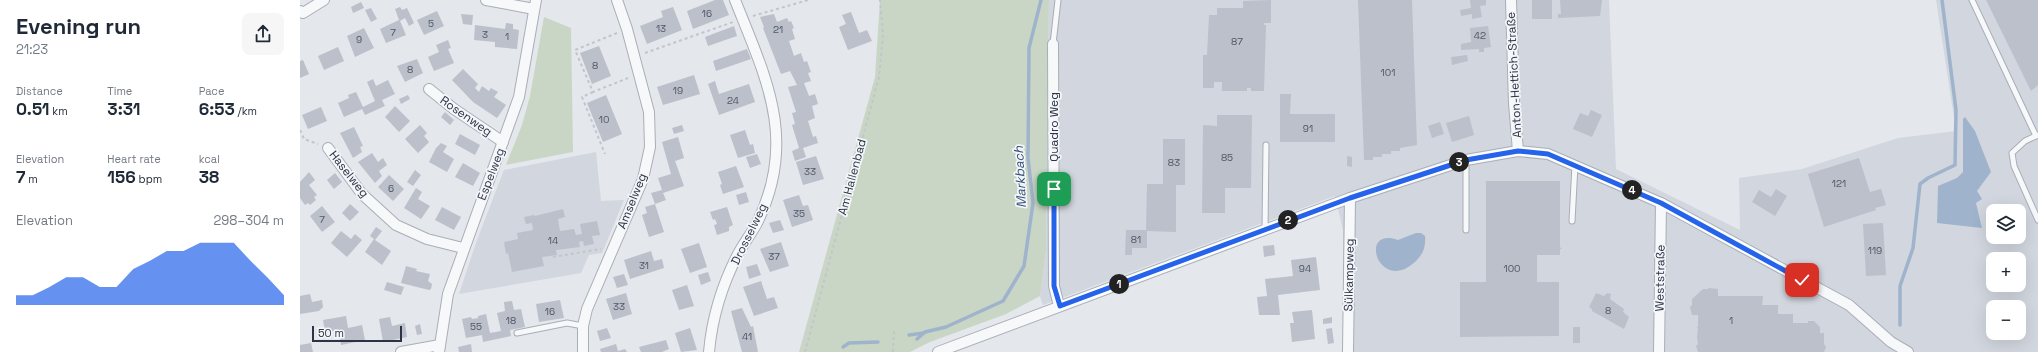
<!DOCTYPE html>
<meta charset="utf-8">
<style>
body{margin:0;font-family:"Space Grotesk",sans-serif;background:#f6f6f7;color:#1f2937;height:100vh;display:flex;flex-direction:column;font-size:15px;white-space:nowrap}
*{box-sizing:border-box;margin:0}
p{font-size:13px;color:#747a83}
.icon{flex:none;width:22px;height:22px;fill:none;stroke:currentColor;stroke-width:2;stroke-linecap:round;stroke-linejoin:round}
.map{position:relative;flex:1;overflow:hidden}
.panel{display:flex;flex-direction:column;background:#fff;width:300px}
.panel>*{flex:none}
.buttons{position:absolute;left:1686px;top:204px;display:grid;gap:8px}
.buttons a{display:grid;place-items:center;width:40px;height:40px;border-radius:8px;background:#fff;box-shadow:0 4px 16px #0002;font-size:20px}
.scale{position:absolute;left:12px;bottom:10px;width:90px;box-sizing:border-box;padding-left:4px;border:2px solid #2b3445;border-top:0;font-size:11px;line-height:14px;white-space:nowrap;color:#2b3445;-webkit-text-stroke:3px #f4f6f9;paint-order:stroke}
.pin{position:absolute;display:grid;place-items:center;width:34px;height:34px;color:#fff;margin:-17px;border-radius:8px;box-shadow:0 2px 6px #0006}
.km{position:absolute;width:20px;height:20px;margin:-10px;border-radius:50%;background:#222;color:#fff;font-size:11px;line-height:20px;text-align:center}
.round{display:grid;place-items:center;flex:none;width:42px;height:42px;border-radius:8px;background:#f6f6f7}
.summary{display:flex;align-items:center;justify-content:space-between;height:68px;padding:0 16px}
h1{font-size:22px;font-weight:700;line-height:30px}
.metrics{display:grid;grid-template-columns:repeat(3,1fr);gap:6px;height:68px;padding:4px 16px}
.metrics div{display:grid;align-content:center}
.metrics b{font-size:17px;font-weight:700}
.metrics small{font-size:11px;font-weight:400}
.metrics p{font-size:11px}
.chart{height:112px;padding:8px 16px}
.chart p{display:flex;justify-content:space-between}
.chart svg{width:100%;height:72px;margin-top:4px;fill:#2563eb;opacity:.7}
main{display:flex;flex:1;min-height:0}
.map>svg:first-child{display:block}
.built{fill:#d2d6de;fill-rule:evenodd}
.green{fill:#c9d6c5}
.water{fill:#9fb4cc}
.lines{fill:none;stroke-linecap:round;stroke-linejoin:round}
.stream{stroke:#9fb4cc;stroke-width:3.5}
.building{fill:#bbc0ca}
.service-casing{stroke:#a9aeb7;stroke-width:7}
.minor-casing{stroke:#a9aeb7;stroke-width:12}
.path{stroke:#c2c5cb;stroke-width:2;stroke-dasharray:3 3;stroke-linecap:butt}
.service{stroke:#f7f8fa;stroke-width:5}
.minor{stroke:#f7f8fa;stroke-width:10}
.route-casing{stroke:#fff;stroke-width:8}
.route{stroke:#2563eb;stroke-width:5}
.labels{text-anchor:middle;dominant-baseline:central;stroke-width:3.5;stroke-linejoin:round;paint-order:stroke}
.number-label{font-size:10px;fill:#4f5766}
.street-label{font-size:12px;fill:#2b3445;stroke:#f4f6f9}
.water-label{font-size:13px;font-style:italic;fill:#34527a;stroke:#f4f6f9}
</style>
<main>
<section class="panel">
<div class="summary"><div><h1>Evening run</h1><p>21:23</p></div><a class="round"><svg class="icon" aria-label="share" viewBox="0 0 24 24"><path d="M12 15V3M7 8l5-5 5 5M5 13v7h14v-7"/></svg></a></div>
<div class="metrics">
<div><p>Distance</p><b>0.51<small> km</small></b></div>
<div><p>Time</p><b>3:31</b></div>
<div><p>Pace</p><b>6:53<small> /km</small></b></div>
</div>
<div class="metrics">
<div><p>Elevation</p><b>7<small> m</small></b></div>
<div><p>Heart rate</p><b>156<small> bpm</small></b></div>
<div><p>kcal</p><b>38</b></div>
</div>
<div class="chart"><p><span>Elevation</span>298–304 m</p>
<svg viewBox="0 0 160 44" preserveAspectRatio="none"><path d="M0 44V38L10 38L20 33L30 27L40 27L50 33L60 33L70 22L80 17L90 11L100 11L110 6L120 6L130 6L140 17L150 27L160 38V44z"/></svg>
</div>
</section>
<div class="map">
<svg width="1738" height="352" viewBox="0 0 1738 352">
<rect width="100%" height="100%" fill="#e4e7ec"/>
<g class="built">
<path d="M749 0H1309L1316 169 1440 230 1439 178 1502 169 1598 138 1656 131 1636 0H1738V352H1043V230L1035 196 743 305 740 296 746 251ZM1693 211H1719V237H1693ZM1693 259H1719V285H1693ZM1693 307H1719V333H1693Z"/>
<polygon points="296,152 301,201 324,200 302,253 289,255 281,273 159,294 177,240 204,170"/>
</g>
<g class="green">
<polygon points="580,0 749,0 746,251 740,296 706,314 630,342 610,352 499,352 575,77"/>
<polygon points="244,17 271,28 273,152 206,165 222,125 230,96"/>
</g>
<g class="water">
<polygon points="1665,117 1675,131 1691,172 1677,191 1682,199 1676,203 1682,228 1637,223 1638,186 1657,178 1663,172 1663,119"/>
<path d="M1116 233H1121L1125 236C1126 247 1123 254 1116 261 1079 296 1057 226 1098 240Z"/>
</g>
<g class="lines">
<g class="stream">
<polyline points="1600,325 1600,286 1613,248 1620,184 1628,178 1655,165 1656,110 1642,0"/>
<polyline points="609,335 624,333"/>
<polyline points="617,339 625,332 646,327 703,301 724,266 733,203 728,158 729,48 741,0"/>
<polyline points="543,347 549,343 578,342"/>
</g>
</g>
<g class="building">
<polygon points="415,0 423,0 429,15 393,29 387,11"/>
<polygon points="971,0 971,23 964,23 964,25 966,25 964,91 951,91 951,88 947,88 947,91 922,91 922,82 914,82 914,88 903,88 903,55 907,55 909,15 917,15 917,8 943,8 943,1"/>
<polygon points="1058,0 1112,0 1117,145 1100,148 1100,151 1091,151 1091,154 1082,154 1082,157 1073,157 1073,160 1064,160"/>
<polygon points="1170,0 1186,0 1186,5 1180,6 1182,17 1172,19 1172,14 1161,16 1160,10 1171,8"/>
<rect x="1232" y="0" width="20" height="19"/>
<polygon points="1260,0 1302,0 1300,16 1258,18 1258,14 1261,14"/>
<polygon points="1686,0 1738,0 1738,85 1731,91"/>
<polygon points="61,2 64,8 53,13 51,7"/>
<polygon points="100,7 102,10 107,8 114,23 109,26 105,18 100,21 106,35 86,43 80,29 99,20 95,9"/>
<polygon points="373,7 382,30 347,44 340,26 363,17 361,11"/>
<polygon points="71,8 77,19 71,22 65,10"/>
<polygon points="137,11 144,26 124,35 117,20"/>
<polygon points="551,12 559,33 567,30 572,41 548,50 539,27 546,24 542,15"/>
<polygon points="161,14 173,15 172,25 163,24"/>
<polygon points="474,14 477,22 487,18 489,22 491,21 494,28 492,29 495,39 489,41 494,56 501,53 504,62 507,61 511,72 508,73 511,81 504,83 509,96 515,94 518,104 512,106 515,118 508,121 513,137 516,136 518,143 503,148 506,157 495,161 492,151 499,148 492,125 495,124 492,113 496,112 488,87 497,85 490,71 481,74 463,28 464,27 460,17"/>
<polygon points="206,23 213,24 213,29 219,30 217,49 195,47 195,42 174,40 175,25 205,29"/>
<polygon points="434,26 437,36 408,46 405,37"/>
<polygon points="1188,26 1191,47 1184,48 1184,52 1179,52 1179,49 1161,50 1161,44 1171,42 1170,28"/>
<polygon points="64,28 74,48 55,57 47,36"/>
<polygon points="148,40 151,48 148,49 154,63 134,71 128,57 139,52 136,45"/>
<polygon points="299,46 311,76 292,84 280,53"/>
<polygon points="38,47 44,61 24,70 18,56"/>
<polygon points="447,49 451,59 416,71 413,61"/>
<polygon points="1167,55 1168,61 1152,65 1151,57"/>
<polygon points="117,59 123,73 105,82 97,66"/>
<polygon points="3,60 9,74 0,78 0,61"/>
<polygon points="163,69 178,84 175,88 179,92 182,86 189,91 191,88 198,92 194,97 206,105 197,118 173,102 152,80"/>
<polygon points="394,75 400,94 363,105 357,87"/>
<polygon points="73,79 76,86 88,80 95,94 82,100 85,106 65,115 62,109 44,117 38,103 49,98 48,95 56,92 63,107 75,101 67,82"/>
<polygon points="415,81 419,94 449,84 455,102 419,115 408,84"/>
<polygon points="980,94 991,94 990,114 1035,114 1035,142 980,142"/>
<polygon points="108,95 110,99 101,104 99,99"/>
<polygon points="306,95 322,134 303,142 287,103"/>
<polygon points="95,106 110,121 99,132 85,117"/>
<polygon points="21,107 27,121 8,129 2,115"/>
<polygon points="1291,110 1302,115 1292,137 1273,129 1280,113 1288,116"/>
<polygon points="145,112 154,120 150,125 141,117"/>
<polygon points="917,115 952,115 951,188 925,188 925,213 902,213 903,125 917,126"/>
<polygon points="1169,116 1174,135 1152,142 1146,123"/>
<polygon points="1140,122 1144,134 1132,138 1128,126"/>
<polygon points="120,125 127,133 124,136 129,142 118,153 105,139"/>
<polygon points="382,125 384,131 374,134 372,128"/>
<polygon points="54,127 63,146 60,147 62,152 53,158 40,133"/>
<polygon points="445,130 450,145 453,144 455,153 438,158 430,135"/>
<polygon points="160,134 180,145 175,155 155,144"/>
<polygon points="378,137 384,158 375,161 384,186 363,193 366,200 355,204 351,193 362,190 358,178 371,174 362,142"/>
<polygon points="863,139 885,139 885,185 876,185 876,232 847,231 847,248 832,248 832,255 825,255 826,230 846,230 847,184 863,184"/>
<polygon points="141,143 147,146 143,152 154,159 147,172 129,162 136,148"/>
<polygon points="72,153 78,162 83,158 87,165 79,171 82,176 75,183 58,162"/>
<polygon points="457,154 461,164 450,168 446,157"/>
<polygon points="516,156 524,179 503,185 496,162"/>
<polygon points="1047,156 1052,157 1052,167 1047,166"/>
<polygon points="1559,158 1570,192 1581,189 1586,205 1575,208 1576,210 1524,227 1508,174"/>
<polygon points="163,163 180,173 173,186 155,177"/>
<polygon points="436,166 444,187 423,194 420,185 422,184 418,172"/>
<polygon points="115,170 121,175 113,186 107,182"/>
<polygon points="9,172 15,180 9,185 17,195 14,197 16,200 10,205 8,203 5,205 0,198 0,182"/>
<polygon points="35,173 42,182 34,189 27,180"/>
<polygon points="89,175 104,189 93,201 78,187"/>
<polygon points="1186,181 1260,181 1260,247 1262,249 1260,249 1260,255 1237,255 1237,282 1259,282 1259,336 1160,337 1160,282 1186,282"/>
<polygon points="116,188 122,192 118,199 130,206 121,219 104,208"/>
<polygon points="1476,189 1487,196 1475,216 1452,202 1459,190 1471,197"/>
<polygon points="446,192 449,202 439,205 436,195"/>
<polygon points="499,195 503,206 508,205 513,220 492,227 483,200"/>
<polygon points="50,204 59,212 50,221 42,213"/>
<polygon points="355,204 364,232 349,237 342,215 347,213 345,207"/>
<polygon points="22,206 35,222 22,232 10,216"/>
<polygon points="142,207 161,217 154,230 135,220"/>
<polygon points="427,207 433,225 429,227 429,231 417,235 414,225 417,224 415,219 413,220 410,212"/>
<polygon points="263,209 265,217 258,219 260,231 274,229 276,235 282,234 280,224 297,221 300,235 292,236 294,244 284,246 283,241 279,242 280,247 256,250 257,255 242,257 244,266 212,272 208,253 206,254 204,242 218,239 217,233 233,230 232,223 226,224 224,217 234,215 235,216"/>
<polygon points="480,220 484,230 473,233 469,223"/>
<polygon points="1583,223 1586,275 1566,276 1563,224"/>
<polygon points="76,227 82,231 75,240 91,251 82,265 65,252 74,239 70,236"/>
<polygon points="41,231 51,239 55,234 62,240 47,257 31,243"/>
<polygon points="481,242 489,266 470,272 460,249"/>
<polygon points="399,243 407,267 390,273 381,249"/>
<polygon points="974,245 975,255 964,257 963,246"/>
<polygon points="351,251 354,261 362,259 364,268 330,279 324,260"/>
<polygon points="1016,257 1020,290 978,295 980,315 959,315 957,297 967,296 965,279 993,276 991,260"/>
<polygon points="457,264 461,275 449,279 446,267"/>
<polygon points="106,266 117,269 116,271 130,274 128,281 132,284 131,289 129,290 101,283"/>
<polygon points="408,272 411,281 401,285 398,275"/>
<polygon points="324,274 328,285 317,288 313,277"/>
<polygon points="461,281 467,299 474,297 478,308 454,316 443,287"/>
<polygon points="87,282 104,287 101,295 84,290"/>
<polygon points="387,285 394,306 379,310 372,290"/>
<polygon points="1409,288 1418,289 1418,296 1463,296 1462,305 1478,305 1478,314 1493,314 1493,323 1508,323 1508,321 1514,321 1520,327 1520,333 1524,333 1524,344 1526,347 1524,352 1398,352 1396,346 1398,344 1397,337 1398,329 1397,327 1398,326 1398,315 1392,315 1390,307 1392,305 1392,299 1403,289 1408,289"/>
<polygon points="326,293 332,314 313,320 306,299"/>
<polygon points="1296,293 1304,296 1307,293 1311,294 1310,299 1324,309 1323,312 1329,317 1324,329 1292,311 1292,309 1289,307"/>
<polygon points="10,294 12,302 22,300 23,307 19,311 0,314 0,296"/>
<polygon points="260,300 264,318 239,322 236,304"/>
<polygon points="212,301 214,310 221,309 225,327 210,330 211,336 183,342 182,335 166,338 162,319 171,317 172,319 178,318 178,316 186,314 190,333 201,331 197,313 205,311 204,302"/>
<polygon points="442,308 451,327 453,326 458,352 442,352 431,311"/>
<polygon points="1012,310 1015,339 992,342 990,323 994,323 992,312"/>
<polygon points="46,316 48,328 62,325 65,340 41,345 39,330 25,332 23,320"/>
<polygon points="90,317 92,326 105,323 107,337 83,342 79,319"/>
<polygon points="1032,317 1032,323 1023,324 1023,319"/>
<polygon points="120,324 122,334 117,335 115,326"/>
<rect x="1273" y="327" width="7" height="16"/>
<polygon points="307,328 311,338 300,341 297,331"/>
<polygon points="390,328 397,350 381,352 375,333"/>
<polygon points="1032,328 1034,343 1028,344 1026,329"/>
<polygon points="366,340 369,349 362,352 341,352 339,347"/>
<polygon points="11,343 13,352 0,352 0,345"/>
<polygon points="171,344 172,352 159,352 158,347"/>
<polygon points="316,344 318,351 325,349 327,352 301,352 300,349"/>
</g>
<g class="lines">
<defs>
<g id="service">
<polyline points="1672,0 1736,136"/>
<polyline points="753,44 758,0"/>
<polyline points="1738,135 1725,141 1712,153 1714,166 1738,220"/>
<polyline points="1272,221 1275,165"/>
<polyline points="965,229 966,145"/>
<polyline points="1166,230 1166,160"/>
<polyline points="217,333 267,323 283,326"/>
</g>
<g id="minor">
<polyline points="186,0 234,9"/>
<polyline points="1211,0 1214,103 1218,151"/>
<polyline points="0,11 3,13 24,0"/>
<polyline points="753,44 754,286 759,306"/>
<polyline points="129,89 154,109 203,142"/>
<polyline points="28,148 62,194 96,225 127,239 163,248"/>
<polyline points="101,352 140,345"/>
<polyline points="139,352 148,294 219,97 236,0"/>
<polyline points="283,352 283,326 287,309 343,179 350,147 349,112 327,29 317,0"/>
<path d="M409 352C412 318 422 285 438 254 444 243 451 234 457 223 498 140 466 78 435 0"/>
<polyline points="638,352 1050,198 1166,160 1218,151 1248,154 1361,203 1549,305 1591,342 1608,352"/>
<polyline points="1048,352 1050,198"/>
<polyline points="1359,352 1361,203"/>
</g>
</defs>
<use href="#service" class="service-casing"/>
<use href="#minor" class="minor-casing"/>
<g class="path">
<polyline points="453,16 508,0"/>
<polyline points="317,33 275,50 293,92 328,78"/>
<polyline points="345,53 433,22"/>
<polyline points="293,92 282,97 305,154"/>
<polyline points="0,130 4,139 18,144"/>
<polyline points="253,257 301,249"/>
<polyline points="505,352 579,77 583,35 580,0"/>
<polyline points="593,352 594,330"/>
</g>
<use href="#service" class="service"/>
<use href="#minor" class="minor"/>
</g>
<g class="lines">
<defs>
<polyline id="route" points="754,189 754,286 760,306 1050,198 1166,160 1218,151 1248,154 1361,203 1502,280"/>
</defs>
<use href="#route" class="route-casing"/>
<use href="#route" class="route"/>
</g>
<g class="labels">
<g class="number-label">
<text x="407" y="13">16</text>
<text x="131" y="23">5</text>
<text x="361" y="28">13</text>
<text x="478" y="29">21</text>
<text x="93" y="32">7</text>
<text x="185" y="34">3</text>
<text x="1180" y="35">42</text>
<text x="207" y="36">1</text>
<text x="59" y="39">9</text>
<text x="937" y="41">87</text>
<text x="295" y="65">8</text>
<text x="110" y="69">8</text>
<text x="1088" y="72">101</text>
<text x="378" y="90">19</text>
<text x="433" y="100">24</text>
<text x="304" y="119">10</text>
<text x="1008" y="128">91</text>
<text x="927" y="157">85</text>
<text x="874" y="162">83</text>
<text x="510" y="171">33</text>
<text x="1539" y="183">121</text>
<text x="91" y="188">6</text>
<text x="499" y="213">35</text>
<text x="22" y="219">7</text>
<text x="836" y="239">81</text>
<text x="253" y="240">14</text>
<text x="1575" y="250">119</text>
<text x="474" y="256">37</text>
<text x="344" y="265">31</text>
<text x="1005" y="268">94</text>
<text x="1212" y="268">100</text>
<text x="319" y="306">33</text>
<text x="1308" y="310">8</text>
<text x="250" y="311">16</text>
<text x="211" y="320">18</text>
<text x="1431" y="320">1</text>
<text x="176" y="326">55</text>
<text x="447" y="336">41</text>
</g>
<g class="street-label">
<text transform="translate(1214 75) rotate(-93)">Anton-Hettich-Straße</text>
<text transform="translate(166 116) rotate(35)">Rosenweg</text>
<text transform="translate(754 127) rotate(-90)">Quadro Weg</text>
<text transform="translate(49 174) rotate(52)">Haselweg</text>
<text transform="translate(191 174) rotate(-69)">Espelweg</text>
<text transform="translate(552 177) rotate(-75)">Am Hallenbad</text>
<text transform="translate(332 201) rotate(-68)">Amselweg</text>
<text transform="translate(449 234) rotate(-64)">Drosselweg</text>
<text transform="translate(1049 275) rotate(-89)">Sülkampweg</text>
<text transform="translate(1360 278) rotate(-89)">Weststraße</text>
</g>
<g class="water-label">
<text transform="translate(720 177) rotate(-93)">Markbach</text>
</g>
</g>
</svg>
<div class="buttons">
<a><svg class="icon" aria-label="layers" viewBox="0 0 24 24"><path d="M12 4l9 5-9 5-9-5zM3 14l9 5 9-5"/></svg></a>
<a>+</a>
<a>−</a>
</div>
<div class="scale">50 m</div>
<div class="pin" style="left:754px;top:189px;background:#1e9e55"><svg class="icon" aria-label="arrive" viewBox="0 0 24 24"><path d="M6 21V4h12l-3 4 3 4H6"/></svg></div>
<div class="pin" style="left:1502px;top:280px;background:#d93025"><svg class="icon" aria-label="check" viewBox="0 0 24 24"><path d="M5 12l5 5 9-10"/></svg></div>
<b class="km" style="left:819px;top:284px">1</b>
<b class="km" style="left:988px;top:220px">2</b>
<b class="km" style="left:1159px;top:162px">3</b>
<b class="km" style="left:1332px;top:190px">4</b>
</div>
</main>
